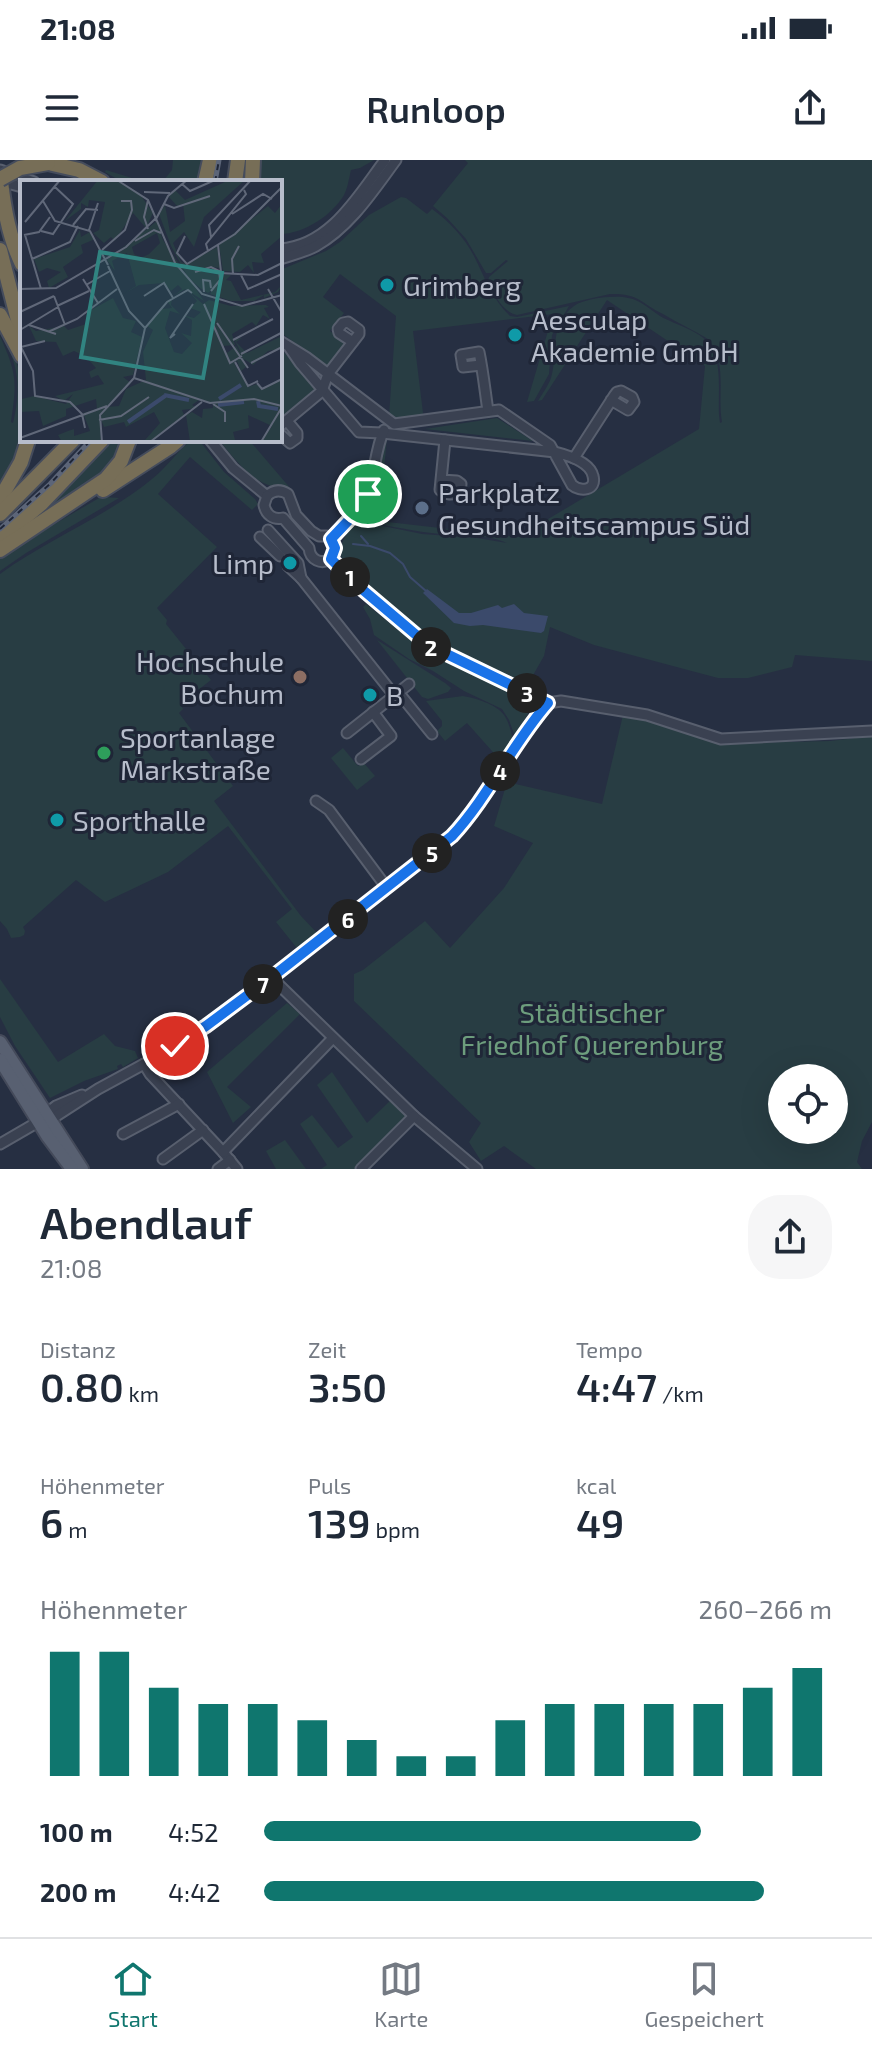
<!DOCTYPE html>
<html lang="de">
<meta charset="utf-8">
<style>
body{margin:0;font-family:"Exo 2",sans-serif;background:#f6f6f7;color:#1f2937;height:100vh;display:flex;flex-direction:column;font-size:30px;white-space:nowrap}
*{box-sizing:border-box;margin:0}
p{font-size:26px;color:#747a83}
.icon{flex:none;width:44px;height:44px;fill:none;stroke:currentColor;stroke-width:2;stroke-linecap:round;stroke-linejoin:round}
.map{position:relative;height:1009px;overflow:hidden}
.details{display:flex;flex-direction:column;background:#fff;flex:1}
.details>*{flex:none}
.fabs{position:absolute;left:768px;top:904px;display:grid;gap:16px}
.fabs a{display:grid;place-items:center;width:80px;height:80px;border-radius:50%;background:#fff;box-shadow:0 8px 32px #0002;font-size:40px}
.pin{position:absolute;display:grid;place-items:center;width:68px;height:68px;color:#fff;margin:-34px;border:4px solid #fff;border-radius:50%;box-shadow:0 2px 8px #0007}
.km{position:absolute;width:40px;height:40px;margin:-20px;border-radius:50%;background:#222;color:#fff;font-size:22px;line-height:40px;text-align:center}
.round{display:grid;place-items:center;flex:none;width:84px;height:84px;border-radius:32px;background:#f6f6f7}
.head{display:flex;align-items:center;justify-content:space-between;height:136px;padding:0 40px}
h1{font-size:44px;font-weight:600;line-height:60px}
.metrics{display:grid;grid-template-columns:repeat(3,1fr);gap:12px;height:136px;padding:8px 40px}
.metrics div{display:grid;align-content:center}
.metrics b{font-size:40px;font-weight:600}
.metrics small{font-size:22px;font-weight:400}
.metrics p{font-size:22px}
.chart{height:224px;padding:16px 40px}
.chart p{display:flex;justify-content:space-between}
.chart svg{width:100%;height:144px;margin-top:8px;stroke:#0f766e;stroke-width:6}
ul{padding:0 40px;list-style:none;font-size:26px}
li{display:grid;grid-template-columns:128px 96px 1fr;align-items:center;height:60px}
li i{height:20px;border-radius:10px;background:#0f766e}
.status{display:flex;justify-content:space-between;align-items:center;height:56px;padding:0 40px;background:#fff;direction:ltr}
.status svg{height:22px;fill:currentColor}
header{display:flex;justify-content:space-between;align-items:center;height:104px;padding:0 40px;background:#fff;font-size:36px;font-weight:600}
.menu{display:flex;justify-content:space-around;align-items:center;height:112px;border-top:2px solid #e0e1e3;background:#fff;font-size:22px;color:#747a83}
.menu a{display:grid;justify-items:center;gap:4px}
.menu .active{color:#0f766e}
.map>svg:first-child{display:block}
.green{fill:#283d43;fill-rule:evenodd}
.water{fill:#3b4a6b}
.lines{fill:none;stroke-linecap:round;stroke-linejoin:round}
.stream{stroke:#3b4a6b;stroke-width:2}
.minor-casing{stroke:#585f6e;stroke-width:13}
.major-casing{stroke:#444a5a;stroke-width:16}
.highway-casing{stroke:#454c5c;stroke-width:18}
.minor{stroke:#3a4151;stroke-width:9}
.major{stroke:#586071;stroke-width:12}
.highway{stroke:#776e57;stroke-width:14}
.rail-casing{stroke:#5c6578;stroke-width:5}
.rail{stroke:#1f2637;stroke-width:2;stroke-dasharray:6;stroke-linecap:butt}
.highway-bridge-casing{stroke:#454c5c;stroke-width:18;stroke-linecap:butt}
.highway-bridge{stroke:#776e57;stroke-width:14}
.route-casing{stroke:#fff;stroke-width:16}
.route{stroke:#1a73e8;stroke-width:10}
.culture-dot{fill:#0f9aa8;stroke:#1f2637;stroke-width:3}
.service-dot{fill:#5c6f8a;stroke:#1f2637;stroke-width:3}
.education-dot{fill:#8d6e63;stroke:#1f2637;stroke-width:3}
.leisure-dot{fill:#2e9e5b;stroke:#1f2637;stroke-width:3}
.labels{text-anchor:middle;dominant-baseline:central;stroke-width:6;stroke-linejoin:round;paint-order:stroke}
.poi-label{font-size:28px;fill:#b7bdcb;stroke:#1f2637;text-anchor:start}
.park-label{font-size:28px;fill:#6d9d7d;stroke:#1f2637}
.inset-river{fill:none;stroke:#3b4a6b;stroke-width:4}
.inset-road{fill:none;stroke:#606879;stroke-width:2}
.view{fill:#318481;fill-opacity:0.15;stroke:#318481;stroke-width:4}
.inset-edge{fill:none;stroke:#b7bdcb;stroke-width:4}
</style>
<div class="status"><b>21:08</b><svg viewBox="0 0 49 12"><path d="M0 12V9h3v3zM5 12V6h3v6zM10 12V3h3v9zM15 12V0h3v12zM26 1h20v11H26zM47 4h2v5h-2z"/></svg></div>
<header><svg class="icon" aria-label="menu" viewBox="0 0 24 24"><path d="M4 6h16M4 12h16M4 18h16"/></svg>Runloop<svg class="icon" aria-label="share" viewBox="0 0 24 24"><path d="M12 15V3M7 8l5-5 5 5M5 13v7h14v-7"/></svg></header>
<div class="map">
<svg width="872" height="1009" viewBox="0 0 872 1009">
<rect width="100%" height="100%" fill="#262f42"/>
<g class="green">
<polygon points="173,0 201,0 196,22 122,22 105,12 106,10 132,18 164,20 172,10"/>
<path d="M257 0H374L360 8 351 10C349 18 348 27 344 35 332 55 304 74 280 74V22H256Z"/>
<path d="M465 0H872V501L795 495 792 507 748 518H718L594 485 550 467 544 496 528 524 481 506 429 481 376 435V432C350 409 326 401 352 366L378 365 422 374 477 378 507 383C484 373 457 376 431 373 406 370 382 363 355 363L380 292 387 278 379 361 518 377 699 269 705 206 607 140 542 240 538 241C543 232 550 224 552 214 558 189 549 165 574 146 585 138 616 135 628 138 641 140 649 149 660 156 675 165 703 171 712 188 722 206 718 234 719 255L720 263 722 262C717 235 728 202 708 179 693 170 678 163 663 154 640 143 639 133 610 134L517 155C502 152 494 134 488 121L489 117 508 101 506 100 491 113H486L466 79 447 58 433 46 468 3Z"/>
<path d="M401 37 406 38 427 54 432 49C449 61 464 77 474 96 485 118 492 139 510 156L517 157 569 146 552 175 549 214 534 241 527 242 553 154 413 171 423 253 422 256 397 260 389 256 396 156 340 114 323 137 344 153 330 171 346 183 328 207 280 172V110L326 91 340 82 369 55Z"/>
<path d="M0 165 16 198 21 221 22 280 10 313 0 329V176C17 214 17 222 11 262L13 263C18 243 20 220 13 200 9 188 0 177 0 165Z"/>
<polygon points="283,191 316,230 280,260 280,193"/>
<polygon points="497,258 533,281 425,269"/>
<polygon points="110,280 126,280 114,308 20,371 57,336"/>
<path d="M191 280H199L224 312 255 339 258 344 252 350 190 297 158 334 217 387 157 448 167 460 166 464 211 520 180 544 183 549 179 553 233 626 214 641 301 756 318 774 299 787H296L276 762 292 749 228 666 168 712 105 742 76 720 23 767 25 771 24 775 20 777 11 778 7 769 0 761V414C48 379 106 357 152 319 166 308 177 292 191 280Z"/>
<path d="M219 280H249L291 329C282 325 274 328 266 324 247 316 232 296 219 280Z"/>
<polygon points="104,337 119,338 26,393 0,411 0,396 99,338"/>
<polygon points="366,444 427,493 521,537 527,542 530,550 515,577 509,560 502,549 464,531 433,511 409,499 374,475 370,459 363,447"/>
<polygon points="377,480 445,523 451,528 448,532 428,539 422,537"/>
<path d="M463 536C475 538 496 544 504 555 509 562 511 572 513 580L500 600 467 563 445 581 437 571 442 566V561L426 541Z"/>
<path d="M623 555 659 562 714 581 735 583 830 581 872 576V962L862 981 857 1002 862 1009H536L504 986 481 1001 469 982 481 963 354 841V814L363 810 425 761 450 788 504 728 533 683 494 666 507 622 602 644ZM782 918H834V970H782Z"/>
<polygon points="343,588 358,606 363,602 375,616 357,630 331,598"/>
<polygon points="0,819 58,902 104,874 115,886 135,891 138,898 123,907 121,904 117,906 118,909 84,921 50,938 15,886 0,857"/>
<polygon points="287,843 300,854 227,927 251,947 233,963 207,912"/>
<polygon points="332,912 367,963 391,940 407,956 356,1009 321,1009 327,1005 300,964 312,955 338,988 353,977 317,925"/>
<polygon points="285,980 306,1009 276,1009 266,991"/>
</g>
<polygon class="water" points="427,429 459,453 471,453 498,445 502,448 514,444 524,453 548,456 544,471 541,473 483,465 470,466 454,463 423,433"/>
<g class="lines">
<g class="stream">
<polyline points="361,376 368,384"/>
<polyline points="353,384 370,386 390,393 403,404 410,417 426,431"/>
</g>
<defs>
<g id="minor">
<polyline points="0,10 34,22"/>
<polyline points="0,21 22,27"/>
<path d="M280 89C330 86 358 36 385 0"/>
<path d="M280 99C292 95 305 92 316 86 350 67 373 31 396 0"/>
<path d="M280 181 306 197 394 264 499 250 550 285 572 325C580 332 597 331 593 316 590 302 567 295 555 292L382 273 359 272 300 203 289 187"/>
<path d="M481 205 463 207 461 195 479 192C483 211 485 231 488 251"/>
<polyline points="280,266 322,231 328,214 359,174 359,170 348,162 343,163 338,169 339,173 353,182"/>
<polyline points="280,274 290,283 297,278 297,273 287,261"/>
<polyline points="210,280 233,308 267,336"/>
<polyline points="574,298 614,236 617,232 621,231 632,237 634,242 628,250 611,240"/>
<path d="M441 320 457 321 461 324 460 332C453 335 445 335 440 330L445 280"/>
<path d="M267 336C273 330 280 329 288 334L296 355 311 371 319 376H327L333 381 335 392 331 399"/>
<path d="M267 336 264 345C266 355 273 360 283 358L309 388C310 400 321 405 331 399"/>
<polyline points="268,370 298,403 301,418"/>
<polyline points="260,377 280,396"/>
<path d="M331 379C344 366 362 352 368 333 375 313 375 290 384 270"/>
<polyline points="331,399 356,424 428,485 548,543"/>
<polyline points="288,406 301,418 394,535"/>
<polyline points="398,532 432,574"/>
<polyline points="347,573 409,524"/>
<polyline points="361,599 391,576 373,552"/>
<polyline points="316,641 329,650 387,728"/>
<polyline points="277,823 414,956 477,1009"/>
<polyline points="144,904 150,914 223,992 237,1009"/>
<polyline points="43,956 56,946 82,935"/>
<polyline points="123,974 179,944"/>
<polyline points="0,984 38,962 50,960 98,929 144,904 206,866 434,692 463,665 522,578 548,543 561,541 647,555 721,579 872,571"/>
<polyline points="223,992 333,878"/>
<polyline points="163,999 203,970"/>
<polyline points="218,1009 230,1000"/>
<polyline points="361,1009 414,956"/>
</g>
<g id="major">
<polyline points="0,882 82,1009"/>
<polyline points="0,900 48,977 72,1009"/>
</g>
<g id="highway">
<polyline points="48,3 79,10 102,22"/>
<path d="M1 21C4 50 9 78 22 104"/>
<polyline points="205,22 210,0"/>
<polyline points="235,22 238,0"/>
<polyline points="252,22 253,0"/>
<polyline points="0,90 22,176"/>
<polyline points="0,155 22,196"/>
<polyline points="103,330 171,286 178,280"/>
<polyline points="0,339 21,302 28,280"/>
<polyline points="0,354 73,280"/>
<polyline points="0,378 42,343 102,280"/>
<polyline points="0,390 106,319 121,301 129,280"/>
</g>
</defs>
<use href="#minor" class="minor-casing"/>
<use href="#major" class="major-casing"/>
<use href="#highway" class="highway-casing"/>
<use href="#minor" class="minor"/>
<use href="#major" class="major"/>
<use href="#highway" class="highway"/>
<defs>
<g id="rail">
<polyline points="215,22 219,0"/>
<polyline points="0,369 50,324 91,280"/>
</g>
</defs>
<use href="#rail" class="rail-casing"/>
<use href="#rail" class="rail"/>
<defs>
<polyline id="highway-bridge" points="0,19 20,8 48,3"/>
</defs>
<use href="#highway-bridge" class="highway-bridge-casing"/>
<use href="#highway-bridge" class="highway-bridge"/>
</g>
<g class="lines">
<defs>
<path id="route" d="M175 886 206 866 272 817 452 676C489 636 512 584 548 543L428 485 356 424 331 399 335 388 331 379 364 344 368 334"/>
</defs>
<use href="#route" class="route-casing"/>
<use href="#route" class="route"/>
</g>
<g class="culture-dot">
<circle cx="387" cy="125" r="8"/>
<circle cx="515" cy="175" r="8"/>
<circle cx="290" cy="403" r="8"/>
<circle cx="370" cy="535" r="8"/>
<circle cx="57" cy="660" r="8"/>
</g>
<circle class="service-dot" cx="422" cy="348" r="8"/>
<circle class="education-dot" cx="300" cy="517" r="8"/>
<circle class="leisure-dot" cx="104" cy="593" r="8"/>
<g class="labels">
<g class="poi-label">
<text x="403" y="125">Grimberg</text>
<text x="531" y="159">Aesculap<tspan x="531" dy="32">Akademie GmbH</tspan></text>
<text x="438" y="332">Parkplatz<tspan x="438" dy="32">Gesundheitscampus Süd</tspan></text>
<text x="274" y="403" text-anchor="end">Limp</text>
<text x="284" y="501" text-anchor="end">Hochschule<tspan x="284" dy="32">Bochum</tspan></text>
<text x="386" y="535">B</text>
<text x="120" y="577">Sportanlage<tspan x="120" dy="32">Markstraße</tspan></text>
<text x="73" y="660">Sporthalle</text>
</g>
<g class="park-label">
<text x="592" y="852">Städtischer<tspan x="592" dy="32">Friedhof Querenburg</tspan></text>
</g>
</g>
<g transform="translate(20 20)">
<rect width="262" height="262" fill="#262f42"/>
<path d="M78 0H96L119 13 133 33 126 48 113 33 95 61 91 57 84 63 73 53 79 50 85 22 69 20 68 27 61 23V29L45 41ZM225 0 184 37 174 67 164 52 153 63 161 82 167 84 197 67 200 88 188 86 198 92 190 94 211 95 206 100 211 101 221 120 255 112 262 105 258 112 244 118V115L234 121H211L190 114 193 109 188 113 180 108 168 97 151 66 139 34 145 25 150 52 165 41 163 24 157 26 149 17 155 10 165 20 205 2ZM262 24V56L241 74 244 83 232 82 234 93 228 85 220 92 203 91 199 65 248 26 255 33ZM137 41 143 60 184 121 165 109 154 116 162 109 158 105 151 111 144 103 119 105 102 115 116 106 107 73 92 81 95 91 87 80ZM137 53 140 63 129 74 121 78 114 74 112 67ZM60 50 61 57 70 52 75 59 61 65 63 73 43 87 48 97 29 108 27 101 41 92 27 88 19 92 14 79 50 67ZM170 113 183 124 189 120 211 126 243 125H246L249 127 244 128 250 139 243 135 236 146 232 142 212 154 215 165 203 166 207 173 216 166 223 177 215 161 216 159 222 158 216 162 227 173 262 156 260 169 248 171 233 185 224 179 226 187 221 191 217 181 214 183 228 207 237 204 242 210 262 200V262H241L252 246 228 235 229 248 213 252 215 260 170 262 166 235 172 232 182 238 183 229 193 228V223L179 220 172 225 178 228 162 230 164 235 129 262 125 260 140 243 134 232 106 247 104 242 84 247 80 237 87 227 99 226 106 209 126 200 123 172 133 150 127 146 141 129 152 128 147 121 152 118 151 125 160 134 150 131 145 148 154 172 162 174 172 163 161 153 171 156 172 140 163 135 174 138 181 132 170 128 177 121ZM93 118 103 138 116 141 111 152 122 157 113 195 103 197 111 203 80 234 81 262H42L38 255 48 251 54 249V256L70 251 63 233 77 229 76 219 46 229V236L23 246 19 231 0 232 2 219 14 216 46 224 53 214 44 221 35 216 84 204 78 195 71 198 69 192 76 188 65 176 54 171 43 176 36 162 16 161 9 146 16 151 44 146 48 150 66 144 71 130Z" fill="#283d43" fill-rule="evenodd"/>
<path class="inset-river" d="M144 215 169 220M199 219 221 205M238 221 239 226 258 229M198 225 224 222M108 242 145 216"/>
<path class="inset-road" d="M97 0 128 20 155 83 182 114 222 126 262 115M162 4 170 11 195 0M124 12 150 13M23 21 35 41 70 51 88 85M144 24 154 28 190 16M212 34 243 14 252 19M135 41 148 16 167 0M5 42 40 0M53 45 66 29 78 30M128 49 124 37 128 20M69 50 78 23M21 51 33 54 53 24 35 7M4 55 19 52 30 37M5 55 21 109M165 56 157 73 167 84 215 54 262 7M191 57 189 45 231 0M115 61 134 50 141 53M198 65 201 92M82 70 105 50 112 30 111 21H101M188 71 186 64 226 14 224 10M12 79 50 62 58 46M88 86 109 131 125 148M175 92 191 87 199 91 200 100 191 111M200 93 238 95 262 83M213 94 212 79 219 66M221 95 228 109 262 94M63 99 78 123M66 105 90 91M0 109 36 108 106 67 136 38M248 109 262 133M184 112 183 100 190 101 191 108M34 116 45 145M124 116 144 103 153 118M184 124 210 183 222 176M37 126 69 111M0 132 34 116M197 143 228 188M9 145 36 154M0 150 38 127M28 152 57 139 97 109M155 154 150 158 173 124M213 160 253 139M0 165 13 191 15 216 50 222 62 234 65 248M1 167 25 161M221 174 261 153M215 182 228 206 238 201M231 183 262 167M114 198 190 223 234 219 262 226M114 198 125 148 147 122 168 110 172 113M237 203 242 209 262 199M193 224 205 232V242M79 240 101 236 129 217M0 258 87 226M82 262 80 235 114 198M130 262 182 222M241 262 262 227"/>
<path class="view" d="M80 72 202 93 183 198 61 177Z"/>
<rect width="262" height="262" class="inset-edge"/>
</g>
</svg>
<div class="fabs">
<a><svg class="icon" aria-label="locate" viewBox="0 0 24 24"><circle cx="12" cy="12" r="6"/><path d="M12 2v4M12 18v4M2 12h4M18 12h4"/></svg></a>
</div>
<div class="pin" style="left:368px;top:334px;background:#1e9e55"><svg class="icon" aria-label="arrive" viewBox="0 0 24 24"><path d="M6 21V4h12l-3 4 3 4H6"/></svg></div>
<div class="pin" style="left:175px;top:886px;background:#d93025"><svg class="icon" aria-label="check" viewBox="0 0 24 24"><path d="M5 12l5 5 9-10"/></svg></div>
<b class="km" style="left:350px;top:417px">1</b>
<b class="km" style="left:431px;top:487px">2</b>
<b class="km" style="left:527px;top:533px">3</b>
<b class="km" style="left:500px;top:611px">4</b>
<b class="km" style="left:432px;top:693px">5</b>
<b class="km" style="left:348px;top:759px">6</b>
<b class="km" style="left:263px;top:824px">7</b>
</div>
<section class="details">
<div class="head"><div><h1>Abendlauf</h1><p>21:08</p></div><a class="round"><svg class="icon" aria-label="share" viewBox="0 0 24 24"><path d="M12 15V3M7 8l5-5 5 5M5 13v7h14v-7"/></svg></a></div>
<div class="metrics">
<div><p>Distanz</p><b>0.80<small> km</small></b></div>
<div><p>Zeit</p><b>3:50</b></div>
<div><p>Tempo</p><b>4:47<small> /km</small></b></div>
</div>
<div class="metrics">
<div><p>Höhenmeter</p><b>6<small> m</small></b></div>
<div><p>Puls</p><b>139<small> bpm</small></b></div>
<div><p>kcal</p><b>49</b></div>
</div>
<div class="chart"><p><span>Höhenmeter</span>260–266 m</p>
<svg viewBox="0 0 160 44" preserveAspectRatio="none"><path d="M5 44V6M15 44V6M25 44V17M35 44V22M45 44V22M55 44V27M65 44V33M75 44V38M85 44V38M95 44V27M105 44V22M115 44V22M125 44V22M135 44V22M145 44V17M155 44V11"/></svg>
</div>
<ul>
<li><b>100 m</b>4:52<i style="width:77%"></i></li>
<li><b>200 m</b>4:42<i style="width:88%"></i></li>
</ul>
</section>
<nav class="menu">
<a class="active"><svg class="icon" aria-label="home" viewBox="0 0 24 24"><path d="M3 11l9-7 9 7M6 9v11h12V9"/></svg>Start</a>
<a><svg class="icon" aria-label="map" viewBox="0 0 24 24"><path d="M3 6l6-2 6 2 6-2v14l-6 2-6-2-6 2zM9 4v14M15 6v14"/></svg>Karte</a>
<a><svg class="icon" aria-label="saved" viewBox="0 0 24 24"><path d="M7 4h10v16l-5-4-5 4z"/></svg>Gespeichert</a>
</nav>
